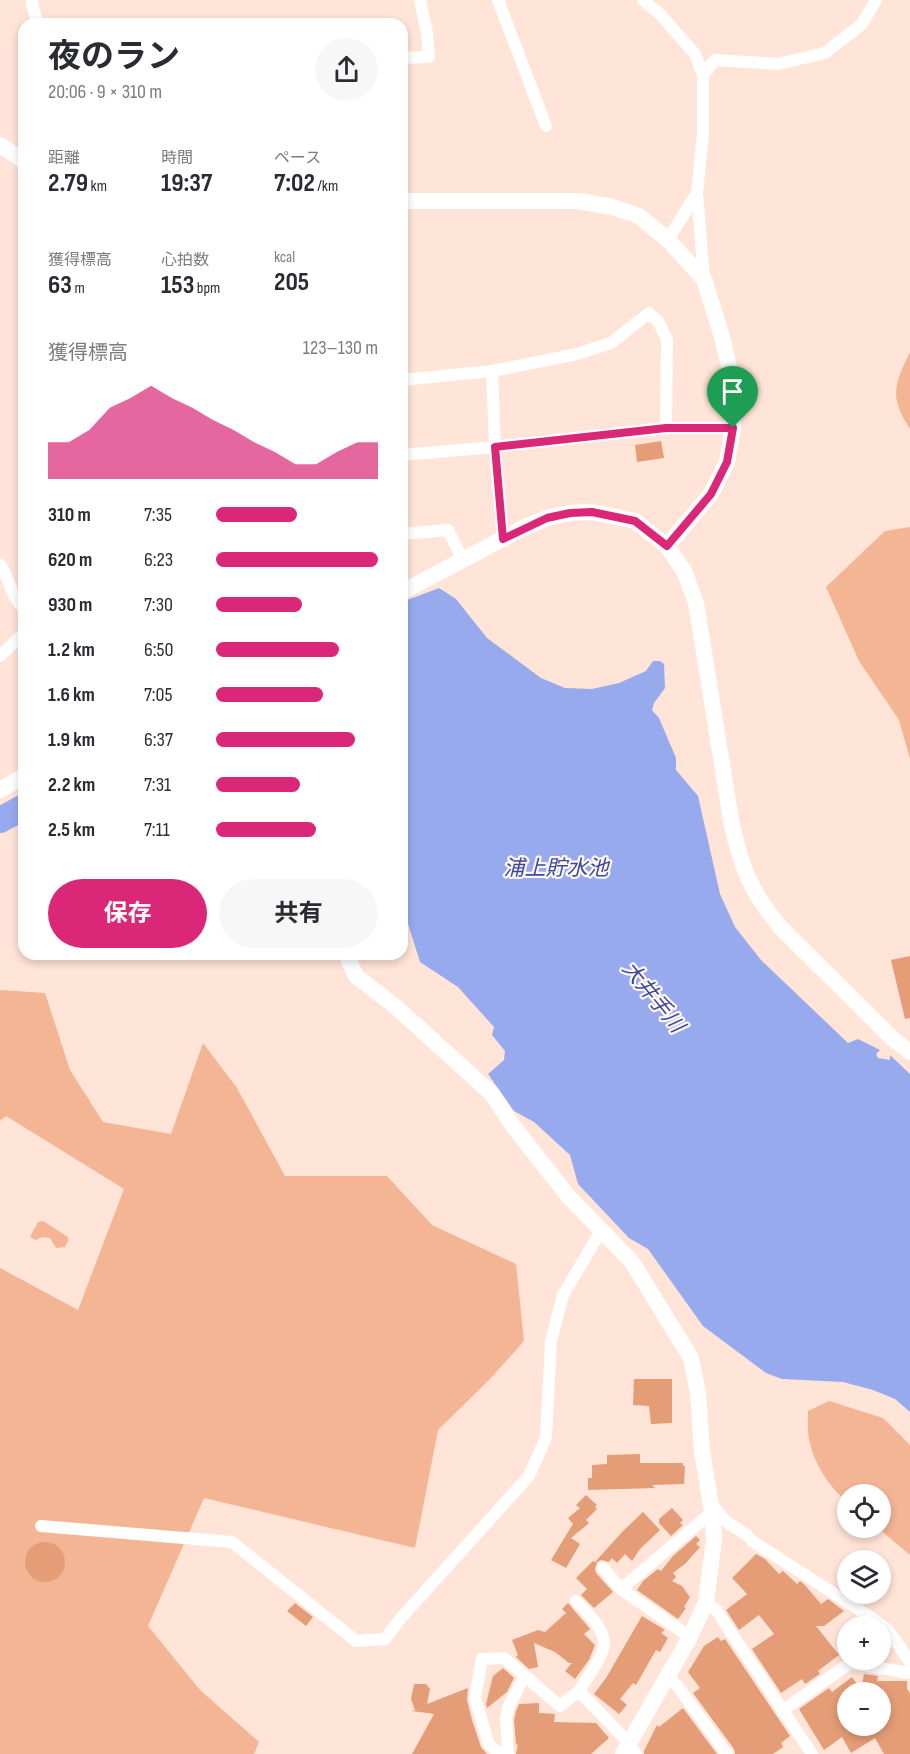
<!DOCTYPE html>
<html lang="ja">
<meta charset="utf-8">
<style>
body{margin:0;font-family:"Sofia Sans Condensed","Noto Sans JP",sans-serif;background:#f7f7f7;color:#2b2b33;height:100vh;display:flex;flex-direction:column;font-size:22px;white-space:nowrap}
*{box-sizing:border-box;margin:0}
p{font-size:20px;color:#7c7c81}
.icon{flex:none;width:33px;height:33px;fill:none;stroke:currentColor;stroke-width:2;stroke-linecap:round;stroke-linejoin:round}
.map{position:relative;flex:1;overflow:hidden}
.side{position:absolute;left:18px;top:18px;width:390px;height:942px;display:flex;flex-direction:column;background:#fff;border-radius:18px;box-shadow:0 3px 9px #0003}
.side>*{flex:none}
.fabs{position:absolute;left:837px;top:1484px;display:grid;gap:12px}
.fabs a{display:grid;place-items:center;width:54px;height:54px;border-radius:50%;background:#fff;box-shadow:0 3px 9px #0003;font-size:30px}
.pin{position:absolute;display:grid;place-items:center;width:51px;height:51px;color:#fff;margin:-62px -26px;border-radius:50% 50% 50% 0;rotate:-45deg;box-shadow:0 0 6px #0007}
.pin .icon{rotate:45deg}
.round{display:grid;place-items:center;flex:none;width:63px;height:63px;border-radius:32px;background:#f7f7f7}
.head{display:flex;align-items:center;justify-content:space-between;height:102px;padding:0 30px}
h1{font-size:33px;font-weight:700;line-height:45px}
.stats{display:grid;grid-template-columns:repeat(3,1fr);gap:9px;height:102px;padding:6px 30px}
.stats div{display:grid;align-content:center}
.stats b{font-size:26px;font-weight:700}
.stats small{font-size:16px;font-weight:400}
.stats p{font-size:16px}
.chart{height:168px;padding:12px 30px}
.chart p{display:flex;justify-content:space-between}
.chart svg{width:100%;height:108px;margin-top:6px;fill:#db2777;opacity:.7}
.primary-button{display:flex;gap:12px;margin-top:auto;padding:12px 30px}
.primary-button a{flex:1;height:69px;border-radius:36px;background:#db2777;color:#fff;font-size:24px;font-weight:700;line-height:69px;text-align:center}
.primary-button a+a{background:#f7f7f7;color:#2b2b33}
ul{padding:0 30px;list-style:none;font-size:20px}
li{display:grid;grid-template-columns:96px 72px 1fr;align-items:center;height:45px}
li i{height:15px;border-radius:8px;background:#db2777}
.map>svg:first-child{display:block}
.green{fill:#f3b594}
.water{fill:#97aaee}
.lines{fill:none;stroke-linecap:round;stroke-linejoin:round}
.river{stroke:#97aaee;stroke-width:26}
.building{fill:#e49d76;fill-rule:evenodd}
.street{stroke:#fff;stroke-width:12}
.secondary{stroke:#fff;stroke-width:16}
.route-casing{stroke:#fff;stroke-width:12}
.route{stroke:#db2777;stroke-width:8}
.labels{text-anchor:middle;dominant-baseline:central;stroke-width:4.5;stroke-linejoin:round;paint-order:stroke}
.water-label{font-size:21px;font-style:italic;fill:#3a4998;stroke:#fdf6f3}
</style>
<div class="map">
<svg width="910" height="1754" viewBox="0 0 910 1754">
<rect width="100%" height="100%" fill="#ffe4d7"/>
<g class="green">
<path d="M910 352V429C889 397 894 385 910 352Z"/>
<polygon points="910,527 910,759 899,720 859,661 826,587 885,531"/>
<polygon points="0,990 45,993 70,1070 103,1122 171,1134 203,1043 237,1088 285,1176 387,1176 432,1225 516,1264 524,1341 490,1379 438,1430 415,1548 204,1498 148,1626 200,1690 259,1742 254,1754 0,1754 0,1268 78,1310 124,1189 6,1116 0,1121"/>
<polygon points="43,1221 68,1237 68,1241 65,1247 56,1248 50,1238 42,1237 36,1240 30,1237 38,1222"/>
<path d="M829 1401 883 1418 910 1445V1555L877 1527H880V1494H848L847 1502C830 1487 815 1466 810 1443 807 1433 808 1421 808 1411Z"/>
</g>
<polygon class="water" points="439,588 456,599 487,638 541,678 565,688 592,689 619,683 646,671 653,661 660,661 664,664 665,688 654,703 652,710 659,718 676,758 676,770 698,796 720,894 735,927 761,960 848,1043 858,1039 880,1050 876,1054 878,1058 890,1060 890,1055 910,1074 910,1412 895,1399 873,1390 843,1382 782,1379 766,1373 703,1326 648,1249 629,1238 578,1184 570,1155 534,1122 514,1111 488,1074 504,1060 505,1051 492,1035 494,1027 458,987 420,962 402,904 402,602"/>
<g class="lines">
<polyline class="river" points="0,820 24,807"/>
</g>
<g class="building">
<polygon points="661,441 664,458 637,462 635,445"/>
<polygon points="910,956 910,1018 905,1019 891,960"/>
<polygon points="634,1379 672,1379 672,1423 651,1424 649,1406 633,1405"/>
<polygon points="640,1454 640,1463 683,1463 683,1466 685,1466 684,1484 652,1485 655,1488 588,1490 588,1478 592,1478 592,1465 607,1464 607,1455"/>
<polygon points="586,1495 597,1505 595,1507 597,1509 586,1520 589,1523 571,1538 580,1544 566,1568 551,1560 573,1524 568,1518 580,1508 576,1505"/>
<polygon points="672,1508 683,1520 680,1523 683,1525 671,1536 659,1523 659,1519"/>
<polygon points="643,1512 660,1530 640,1549 632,1561 625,1554 617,1563 612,1558 609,1562 602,1560 597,1562 595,1569 596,1573 613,1592 594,1608 581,1595 587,1589 576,1578 593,1561 595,1562 623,1531"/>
<polygon points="696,1536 700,1540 696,1544 700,1547 686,1563 673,1573 676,1577 672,1581 682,1586 690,1597 684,1607 686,1608 678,1619 637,1590 643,1581 658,1569 661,1571 673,1556"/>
<circle cx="45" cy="1562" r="20"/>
<polygon points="756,1554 765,1559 779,1574 783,1571 797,1584 800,1581 804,1584 821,1604 828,1599 844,1611 824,1626 816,1626 839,1655 818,1671 820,1674 805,1684 802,1679 781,1693 752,1649 774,1634 759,1615 739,1630 726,1610 747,1594 732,1578"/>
<polygon points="295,1603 313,1617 306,1626 287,1611"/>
<polygon points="568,1603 590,1629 584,1634 595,1645 589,1660 575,1679 565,1671 572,1663 569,1663 555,1652 534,1643 538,1667 529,1669 516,1657 518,1655 512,1640 538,1630 545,1632 566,1613 562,1609"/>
<polygon points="642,1616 665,1630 661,1633 668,1638 660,1652 656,1650 636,1685 633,1683 620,1699 627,1705 619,1714 594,1694 606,1678"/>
<polygon points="718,1637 721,1641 725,1639 790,1736 781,1743 783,1747 773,1754 735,1754 734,1749 693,1693 700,1688 688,1672 704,1646"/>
<polygon points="503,1668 514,1678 507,1692 487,1708 486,1704 493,1676"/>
<path d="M864 1674 878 1676 877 1681H907V1689L910 1693V1754H884L875 1738 851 1753 842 1737 824 1750 799 1709 829 1688 832 1692 852 1677 861 1690ZM848 1692H880V1725H848Z"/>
<polygon points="414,1684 426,1684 430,1689 427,1704 468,1688 467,1700 472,1720 481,1747 487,1754 412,1754 434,1714 412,1711 415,1710 411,1699"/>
<polygon points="539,1703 539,1713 555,1714 554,1722 596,1723 609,1738 591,1754 516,1754 518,1744 516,1745 514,1720 516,1711 519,1704"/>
<polygon points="683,1708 717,1754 644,1754 644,1751 657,1725 659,1727"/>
</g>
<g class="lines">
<g class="street">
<polyline points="32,0 32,5 38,24"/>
<polyline points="498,0 546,126"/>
<polyline points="643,0 660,14 695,54 703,75 703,134 697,193 668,240"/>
<polyline points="402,58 429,57 427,33 420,0"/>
<polyline points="703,75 715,60 778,64 825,53 862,24 876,0"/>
<polyline points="697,193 704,279"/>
<polyline points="492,371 495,447 503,539"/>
<polyline points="402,380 492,371 577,354 611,343 649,313 658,321 667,340 666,428"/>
<polyline points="402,455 495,447 666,428 733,428"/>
<polyline points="402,534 448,530 463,560"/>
<path d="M0 565C10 579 11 597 24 609"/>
<polyline points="0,656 24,633"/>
<polyline points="712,1504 725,1521 747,1535 752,1541 869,1616 888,1630 910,1662"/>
<polyline points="41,1526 232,1542 356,1641 385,1639 401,1618 529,1476 546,1437 551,1341 563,1295 602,1229"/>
<polyline points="603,1568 621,1589 690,1637"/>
<polyline points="621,1589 712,1512"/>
<path d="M576 1601C618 1643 607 1646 579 1691"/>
<polyline points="706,1602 716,1610 812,1754"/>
<polyline points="667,1676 676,1684 727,1754"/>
<polyline points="782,1711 850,1663 910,1673"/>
<polyline points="501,1754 489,1745 475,1698 482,1659 504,1658 560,1706 579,1691 628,1742 636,1754"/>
<polyline points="508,1754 506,1719 508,1708 524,1677"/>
</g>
<g class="secondary">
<polyline points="0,145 24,161"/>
<polyline points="402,201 578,201 613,207 639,216 668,240 704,279 722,337 733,383 733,428 727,462 711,494 667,546"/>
<path d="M402 592 523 528 547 518 569 513 592 512 635 521 667 546 684 571 696 603 731 820C741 867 750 891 781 928L893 1039 910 1052"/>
<polyline points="0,790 24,776"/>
<polyline points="346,954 356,976 396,1007 492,1094 513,1126 568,1196 632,1262 691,1358 698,1393 702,1451 712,1512 714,1540 706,1602 690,1637 623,1754"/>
</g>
</g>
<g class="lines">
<defs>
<polygon id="route" points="666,428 733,428 727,462 711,494 667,546 635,521 592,512 570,513 547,518 503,539 495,447"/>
</defs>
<use href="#route" class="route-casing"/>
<use href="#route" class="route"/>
</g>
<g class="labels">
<g class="water-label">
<text x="556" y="868">浦上貯水池</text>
<text transform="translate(653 997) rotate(51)">大井手川</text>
</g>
</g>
</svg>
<div class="fabs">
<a><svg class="icon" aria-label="locate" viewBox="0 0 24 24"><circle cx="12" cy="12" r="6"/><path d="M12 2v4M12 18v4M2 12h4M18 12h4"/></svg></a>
<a><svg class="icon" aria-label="layers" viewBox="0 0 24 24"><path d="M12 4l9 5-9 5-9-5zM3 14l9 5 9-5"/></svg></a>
<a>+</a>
<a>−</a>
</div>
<div class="pin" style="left:733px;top:428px;background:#1e9e55"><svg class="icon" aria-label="arrive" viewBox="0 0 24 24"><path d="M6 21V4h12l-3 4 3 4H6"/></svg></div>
<section class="side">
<div class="head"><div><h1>夜のラン</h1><p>20:06 · 9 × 310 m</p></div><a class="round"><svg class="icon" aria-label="share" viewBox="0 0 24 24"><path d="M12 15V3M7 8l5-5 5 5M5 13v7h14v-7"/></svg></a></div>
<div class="stats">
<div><p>距離</p><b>2.79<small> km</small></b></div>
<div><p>時間</p><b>19:37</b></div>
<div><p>ペース</p><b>7:02<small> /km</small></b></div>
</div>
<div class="stats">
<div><p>獲得標高</p><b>63<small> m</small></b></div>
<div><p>心拍数</p><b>153<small> bpm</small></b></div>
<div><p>kcal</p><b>205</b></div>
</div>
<div class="chart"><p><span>獲得標高</span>123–130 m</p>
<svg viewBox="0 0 160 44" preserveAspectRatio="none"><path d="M0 44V29L10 29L20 24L30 15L40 11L50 6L60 11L70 15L80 20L90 24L100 29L110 33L120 38L130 38L140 33L150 29L160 29V44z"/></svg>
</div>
<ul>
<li><b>310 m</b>7:35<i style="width:50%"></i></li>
<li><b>620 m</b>6:23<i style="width:100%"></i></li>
<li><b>930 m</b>7:30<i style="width:53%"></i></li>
<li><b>1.2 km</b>6:50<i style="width:76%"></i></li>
<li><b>1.6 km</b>7:05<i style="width:66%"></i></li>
<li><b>1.9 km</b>6:37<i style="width:86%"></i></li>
<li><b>2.2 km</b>7:31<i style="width:52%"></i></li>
<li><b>2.5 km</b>7:11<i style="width:62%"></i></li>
</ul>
<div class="primary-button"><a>保存</a><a>共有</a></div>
</section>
</div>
